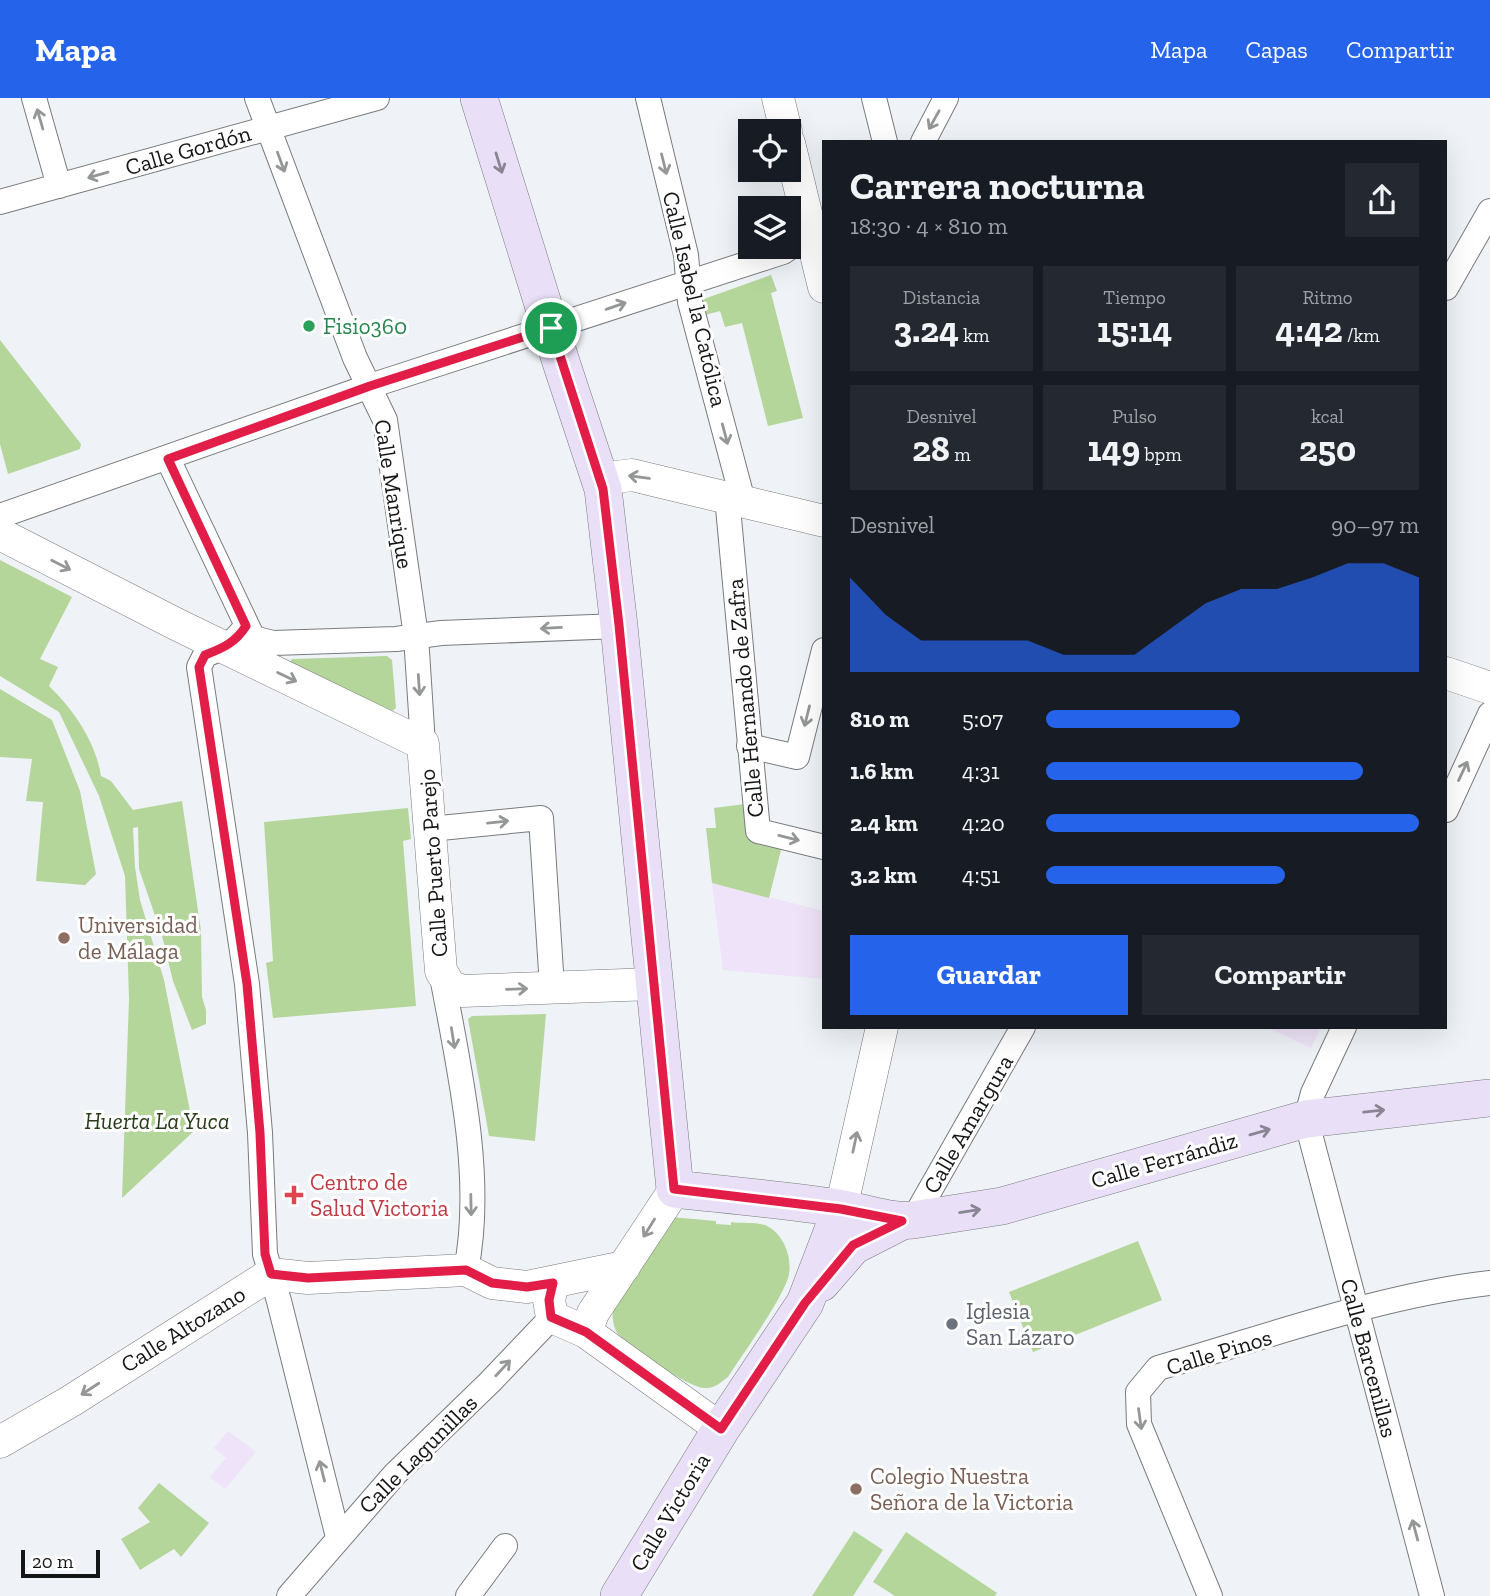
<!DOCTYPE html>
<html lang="es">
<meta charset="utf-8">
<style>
body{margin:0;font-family:"Zilla Slab",serif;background:#242831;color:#f1f3f6;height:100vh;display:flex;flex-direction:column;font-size:26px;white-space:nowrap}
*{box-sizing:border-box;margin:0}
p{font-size:23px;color:#9ea1a6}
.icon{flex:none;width:38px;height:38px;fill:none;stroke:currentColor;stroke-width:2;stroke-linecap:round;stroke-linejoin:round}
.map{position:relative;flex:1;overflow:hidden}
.side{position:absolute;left:822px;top:42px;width:625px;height:889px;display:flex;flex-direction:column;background:#171b24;border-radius:0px;box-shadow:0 7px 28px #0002}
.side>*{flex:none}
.fabs{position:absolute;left:738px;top:21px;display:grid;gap:14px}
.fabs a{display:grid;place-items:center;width:63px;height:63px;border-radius:0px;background:#171b24;box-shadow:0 7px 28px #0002;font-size:35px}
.scale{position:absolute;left:21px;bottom:18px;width:79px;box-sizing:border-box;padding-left:7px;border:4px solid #141516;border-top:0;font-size:19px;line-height:24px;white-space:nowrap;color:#141516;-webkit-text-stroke:5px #fff;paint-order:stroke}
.pin{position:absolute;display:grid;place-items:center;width:60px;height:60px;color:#fff;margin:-30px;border:4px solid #fff;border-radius:50%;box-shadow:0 2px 7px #0007}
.round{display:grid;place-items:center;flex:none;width:74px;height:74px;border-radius:0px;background:#242831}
.head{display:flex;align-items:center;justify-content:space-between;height:119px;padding:0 28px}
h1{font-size:38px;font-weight:700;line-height:52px}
.stats{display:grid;grid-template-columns:repeat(3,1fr);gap:10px;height:119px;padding:7px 28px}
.stats div{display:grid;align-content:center;border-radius:0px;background:#242831;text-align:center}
.stats b{font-size:35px;font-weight:700}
.stats small{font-size:19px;font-weight:400}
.stats p{font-size:19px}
.chart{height:196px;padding:14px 28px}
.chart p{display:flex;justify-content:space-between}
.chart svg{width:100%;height:126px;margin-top:7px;fill:#2563eb;opacity:.7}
.button{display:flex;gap:14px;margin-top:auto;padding:14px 28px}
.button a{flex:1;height:80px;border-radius:0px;background:#2563eb;color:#fff;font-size:28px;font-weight:700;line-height:80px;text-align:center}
.button a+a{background:#242831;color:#f1f3f6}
ul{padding:0 28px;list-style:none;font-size:23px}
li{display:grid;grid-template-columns:112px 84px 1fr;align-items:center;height:52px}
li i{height:18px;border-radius:9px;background:#2563eb}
header{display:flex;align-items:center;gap:42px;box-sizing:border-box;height:98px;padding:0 35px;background:#2563eb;color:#fff}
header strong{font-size:33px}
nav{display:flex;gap:38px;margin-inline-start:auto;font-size:24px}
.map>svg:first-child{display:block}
.commercial{fill:#eee3f8}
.green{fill:#b5d69b}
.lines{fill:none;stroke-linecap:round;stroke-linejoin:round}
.minor-casing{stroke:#787b7e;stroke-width:26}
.tertiary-casing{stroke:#787b7e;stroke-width:33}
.secondary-casing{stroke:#787b7e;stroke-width:38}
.minor{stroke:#fff;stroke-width:24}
.tertiary{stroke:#fff;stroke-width:32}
.secondary{stroke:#e9e0f8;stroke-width:37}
.oneway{stroke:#959696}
.oneway2{stroke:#898592}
.route-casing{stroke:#fff;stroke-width:14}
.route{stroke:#e11d48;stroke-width:9}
.leisure-dot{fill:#2e9e5b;stroke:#fff;stroke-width:2.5}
.education-dot{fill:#8d6e63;stroke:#fff;stroke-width:2.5}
.health-dot{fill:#e0444e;stroke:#fff;stroke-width:2.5}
.worship-dot{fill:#6b7280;stroke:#fff;stroke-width:2.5}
.labels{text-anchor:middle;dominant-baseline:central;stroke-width:6;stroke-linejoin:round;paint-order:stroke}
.street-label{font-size:23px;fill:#141516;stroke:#fff}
.leisure-label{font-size:23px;fill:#27864d;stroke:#fff;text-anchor:start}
.education-label{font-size:23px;fill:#785e54;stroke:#fff;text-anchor:start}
.park-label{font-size:23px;font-style:italic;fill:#283b17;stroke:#fff}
.health-label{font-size:23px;fill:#be3a42;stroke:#fff;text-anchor:start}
.worship-label{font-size:23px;fill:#5b616d;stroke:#fff;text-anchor:start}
</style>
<header>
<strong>Mapa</strong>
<nav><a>Mapa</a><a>Capas</a><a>Compartir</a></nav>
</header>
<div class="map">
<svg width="1490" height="1498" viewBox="0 0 1490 1498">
<rect width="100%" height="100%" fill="#eff3f7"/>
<g class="commercial">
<polygon points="712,785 824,813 824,881 723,872"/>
<polygon points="1267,929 1321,929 1311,950"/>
<polygon points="228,1333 256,1354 225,1391 210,1379 226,1360 214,1350"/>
</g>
<g class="green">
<polygon points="771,177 777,193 771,195 803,320 768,328 742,225 725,229 720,213 705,217 701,202"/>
<polygon points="0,242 81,346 80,351 8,376 0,346"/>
<path d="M0 462 72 499 40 561 58 569 49 588C73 611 96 644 101 678L111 683 133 712 182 703 201 833 202 899 206 912V926L192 932 173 883 162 838 139 771 138 729 133 730 135 769 140 802 164 882 194 1033 122 1100 129 901 125 778 99 698 59 614 0 578Z"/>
<polygon points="387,558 392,562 396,610 390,615 289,566 292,561"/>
<polygon points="0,591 52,622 80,693 96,776 85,787 36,783 43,704 26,703 32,661 0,659"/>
<polygon points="745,706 782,748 769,800 712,785 706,730 716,730 714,710"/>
<polygon points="408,710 411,741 403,743 416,908 273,920 266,865 273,863 264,724"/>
<polygon points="546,916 535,1043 489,1038 468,921 472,918"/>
<path d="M671 1119 716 1123V1126L731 1127V1124C742 1126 759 1123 769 1129 784 1138 792 1159 789 1176 785 1198 742 1257 728 1279 720 1285 714 1291 704 1290 688 1289 631 1250 619 1237 613 1230 612 1220 613 1211Z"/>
<polygon points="1138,1143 1162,1202 1033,1254 1009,1194"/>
<polygon points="159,1385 209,1425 181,1459 174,1451 140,1472 121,1441 150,1424 138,1410"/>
<polygon points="854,1433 883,1452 853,1498 812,1498"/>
<polygon points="906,1434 997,1495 995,1498 895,1498 873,1484"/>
</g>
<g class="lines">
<defs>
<g id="minor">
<polyline points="34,0 59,88"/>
<polyline points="257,0 355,260 385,322 416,538 423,646"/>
<polyline points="648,0 686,157 690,204 743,403"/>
<polyline points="874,0 885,44"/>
<polyline points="923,44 946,0"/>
<polyline points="0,104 377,0"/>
<polyline points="1446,190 1490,113"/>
<polyline points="168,361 253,540 273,545 396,541 441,535 619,528"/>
<polyline points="727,399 758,733 824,749"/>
<polyline points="0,418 370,288 783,154 798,144 809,129"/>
<path d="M246 528C235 545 223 550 205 557L199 569 247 886 260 1035 265 1156 279 1203 338 1439"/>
<polyline points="749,648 797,659 824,552"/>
<polyline points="1446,712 1490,616"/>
<polyline points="430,731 541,720 552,889"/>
<path d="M441 873C458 966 485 1078 466 1172"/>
<polyline points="1344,929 1313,995 1306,1021 1432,1498"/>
<polyline points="913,1122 1023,929"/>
<polyline points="289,1498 395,1376 490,1284 552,1219"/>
<polyline points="468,1498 505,1448"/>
<path d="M1210 1498 1139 1326 1138 1294 1158 1270C1263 1240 1382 1197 1490 1185"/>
</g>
<g id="tertiary">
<polyline points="778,0 786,33"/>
<polyline points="789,45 824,189"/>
<polyline points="603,391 616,379 632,377 824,423"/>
<polyline points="0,436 178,527 423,646 441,873 450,888 462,893 653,886"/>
<polyline points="1446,575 1490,590"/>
<polyline points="841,1111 882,929"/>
<polyline points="553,1185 549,1202 552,1219 586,1234 721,1331"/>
<polyline points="586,1234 593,1215 675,1091"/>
<polyline points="0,1344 71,1303 271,1176 308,1180 466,1172 492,1185 527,1189 624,1169"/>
</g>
<g id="secondary">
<path d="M479 0 561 264 603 391 619 528 675 1091C729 1097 784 1102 838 1110 863 1114 888 1124 913 1122L1002 1108 1306 1021 1490 1000"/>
<polyline points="821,1185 853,1148 902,1123"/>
<polyline points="619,1498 721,1331 805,1205 841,1111"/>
</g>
</defs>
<use href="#minor" class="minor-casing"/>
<use href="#tertiary" class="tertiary-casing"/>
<use href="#secondary" class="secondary-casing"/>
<use href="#minor" class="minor"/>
<use href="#tertiary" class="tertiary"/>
<use href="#secondary" class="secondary"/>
</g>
<defs><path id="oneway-shaft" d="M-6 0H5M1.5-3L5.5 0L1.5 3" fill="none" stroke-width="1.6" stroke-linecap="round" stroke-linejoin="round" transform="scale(1.75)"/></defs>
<g class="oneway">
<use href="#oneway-shaft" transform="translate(40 21) rotate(-106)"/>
<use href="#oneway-shaft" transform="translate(934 22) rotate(119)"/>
<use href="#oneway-shaft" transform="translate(281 64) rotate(70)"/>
<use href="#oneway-shaft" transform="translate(664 66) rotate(76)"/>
<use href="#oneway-shaft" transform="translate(98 77) rotate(164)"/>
<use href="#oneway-shaft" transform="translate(616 208) rotate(-19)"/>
<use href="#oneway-shaft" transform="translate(725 336) rotate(75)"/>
<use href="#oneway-shaft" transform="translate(639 379) rotate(-172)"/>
<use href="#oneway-shaft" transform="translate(61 467) rotate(27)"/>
<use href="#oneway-shaft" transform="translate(551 530) rotate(177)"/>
<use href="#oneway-shaft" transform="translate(287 579) rotate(26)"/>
<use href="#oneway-shaft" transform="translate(419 587) rotate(86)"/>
<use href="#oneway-shaft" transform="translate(807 618) rotate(104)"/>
<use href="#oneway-shaft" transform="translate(1463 673) rotate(-65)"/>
<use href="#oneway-shaft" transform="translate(498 724) rotate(-6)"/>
<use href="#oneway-shaft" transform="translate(789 740) rotate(14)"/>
<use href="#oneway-shaft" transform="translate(517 891) rotate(-2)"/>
<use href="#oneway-shaft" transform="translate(453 940) rotate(81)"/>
<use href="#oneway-shaft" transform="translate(855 1044) rotate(-78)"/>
<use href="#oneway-shaft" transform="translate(471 1107) rotate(89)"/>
<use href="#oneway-shaft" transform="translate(649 1130) rotate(122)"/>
<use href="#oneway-shaft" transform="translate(503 1270) rotate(-47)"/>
<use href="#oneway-shaft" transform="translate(90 1291) rotate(147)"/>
<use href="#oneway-shaft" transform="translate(1140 1321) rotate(82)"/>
<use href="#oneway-shaft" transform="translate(322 1373) rotate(-104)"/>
<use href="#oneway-shaft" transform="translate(1415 1432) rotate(-105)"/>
</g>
<g class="oneway2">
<use href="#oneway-shaft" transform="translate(499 65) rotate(73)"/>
<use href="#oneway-shaft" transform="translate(1374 1013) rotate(-6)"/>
<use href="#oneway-shaft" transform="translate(1260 1034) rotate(-16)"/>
<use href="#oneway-shaft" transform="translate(970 1113) rotate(-9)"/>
</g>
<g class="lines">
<defs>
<path id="route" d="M551 230 603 391 619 527 674 1091 841 1111 902 1123 853 1147 805 1205 721 1331 586 1234 551 1219 549 1202 553 1185 527 1189 492 1185 466 1172 308 1180 271 1176 265 1156 260 1035 247 886 199 569 205 557C223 550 235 545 246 528L168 361 370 288Z"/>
</defs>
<use href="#route" class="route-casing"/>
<use href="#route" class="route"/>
</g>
<circle class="leisure-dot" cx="309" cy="228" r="7"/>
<g class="education-dot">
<circle cx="64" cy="840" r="7"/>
<circle cx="856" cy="1391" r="7"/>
</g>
<path class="health-dot" d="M290.5 1086.5h7v7h7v7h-7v7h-7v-7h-7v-7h7z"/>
<circle class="worship-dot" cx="952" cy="1226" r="7"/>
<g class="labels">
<g class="street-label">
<text transform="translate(188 52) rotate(-16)">Calle Gordón</text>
<text transform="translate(695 201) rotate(77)">Calle Isabel la Católica</text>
<text transform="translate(394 396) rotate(81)">Calle Manrique</text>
<text transform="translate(745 600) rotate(-95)">Calle Hernando de Zafra</text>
<text transform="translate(433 765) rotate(-94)">Calle Puerto Parejo</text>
<text transform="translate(968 1026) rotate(-60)">Calle Amargura</text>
<text transform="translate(1164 1062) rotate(-16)">Calle Ferrándiz</text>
<text transform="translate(183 1231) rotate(-32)">Calle Altozano</text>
<text transform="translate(1219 1254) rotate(-17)">Calle Pinos</text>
<text transform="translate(1369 1260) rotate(75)">Calle Barcenillas</text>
<text transform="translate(418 1356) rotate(-45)">Calle Lagunillas</text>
<text transform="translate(670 1414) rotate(-59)">Calle Victoria</text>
</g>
<g class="leisure-label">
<text x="323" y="228">Fisio360</text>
</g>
<g class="education-label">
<text x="78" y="827">Universidad<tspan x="78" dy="26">de Málaga</tspan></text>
<text x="870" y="1378">Colegio Nuestra<tspan x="870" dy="26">Señora de la Victoria</tspan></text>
</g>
<g class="park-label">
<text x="157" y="1023">Huerta La Yuca</text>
</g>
<g class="health-label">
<text x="310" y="1084">Centro de<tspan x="310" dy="26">Salud Victoria</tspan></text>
</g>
<g class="worship-label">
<text x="966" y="1213">Iglesia<tspan x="966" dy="26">San Lázaro</tspan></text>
</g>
</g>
</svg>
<div class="fabs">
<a><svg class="icon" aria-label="locate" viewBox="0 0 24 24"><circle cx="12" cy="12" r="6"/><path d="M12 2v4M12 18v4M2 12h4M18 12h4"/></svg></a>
<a><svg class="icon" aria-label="layers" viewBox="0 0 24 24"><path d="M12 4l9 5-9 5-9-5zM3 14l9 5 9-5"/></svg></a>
</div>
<div class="scale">20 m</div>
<div class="pin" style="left:551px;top:230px;background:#1e9e55"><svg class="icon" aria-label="arrive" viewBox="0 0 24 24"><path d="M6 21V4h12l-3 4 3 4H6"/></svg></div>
<section class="side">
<div class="head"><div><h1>Carrera nocturna</h1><p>18:30 · 4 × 810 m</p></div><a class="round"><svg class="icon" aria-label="share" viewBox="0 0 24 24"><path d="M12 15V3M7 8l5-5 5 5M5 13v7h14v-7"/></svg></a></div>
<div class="stats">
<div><p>Distancia</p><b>3.24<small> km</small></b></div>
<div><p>Tiempo</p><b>15:14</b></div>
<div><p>Ritmo</p><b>4:42<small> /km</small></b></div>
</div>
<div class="stats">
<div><p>Desnivel</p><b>28<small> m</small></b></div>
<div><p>Pulso</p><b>149<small> bpm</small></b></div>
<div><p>kcal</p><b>250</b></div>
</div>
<div class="chart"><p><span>Desnivel</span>90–97 m</p>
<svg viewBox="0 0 160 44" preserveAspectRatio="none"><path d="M0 44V11L10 24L20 33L30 33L40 33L50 33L60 38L70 38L80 38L90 29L100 20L110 15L120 15L130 11L140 6L150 6L160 11V44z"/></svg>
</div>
<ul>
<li><b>810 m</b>5:07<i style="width:52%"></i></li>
<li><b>1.6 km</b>4:31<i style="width:85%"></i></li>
<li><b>2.4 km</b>4:20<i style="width:100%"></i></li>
<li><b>3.2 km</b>4:51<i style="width:64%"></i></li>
</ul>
<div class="button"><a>Guardar</a><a>Compartir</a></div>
</section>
</div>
